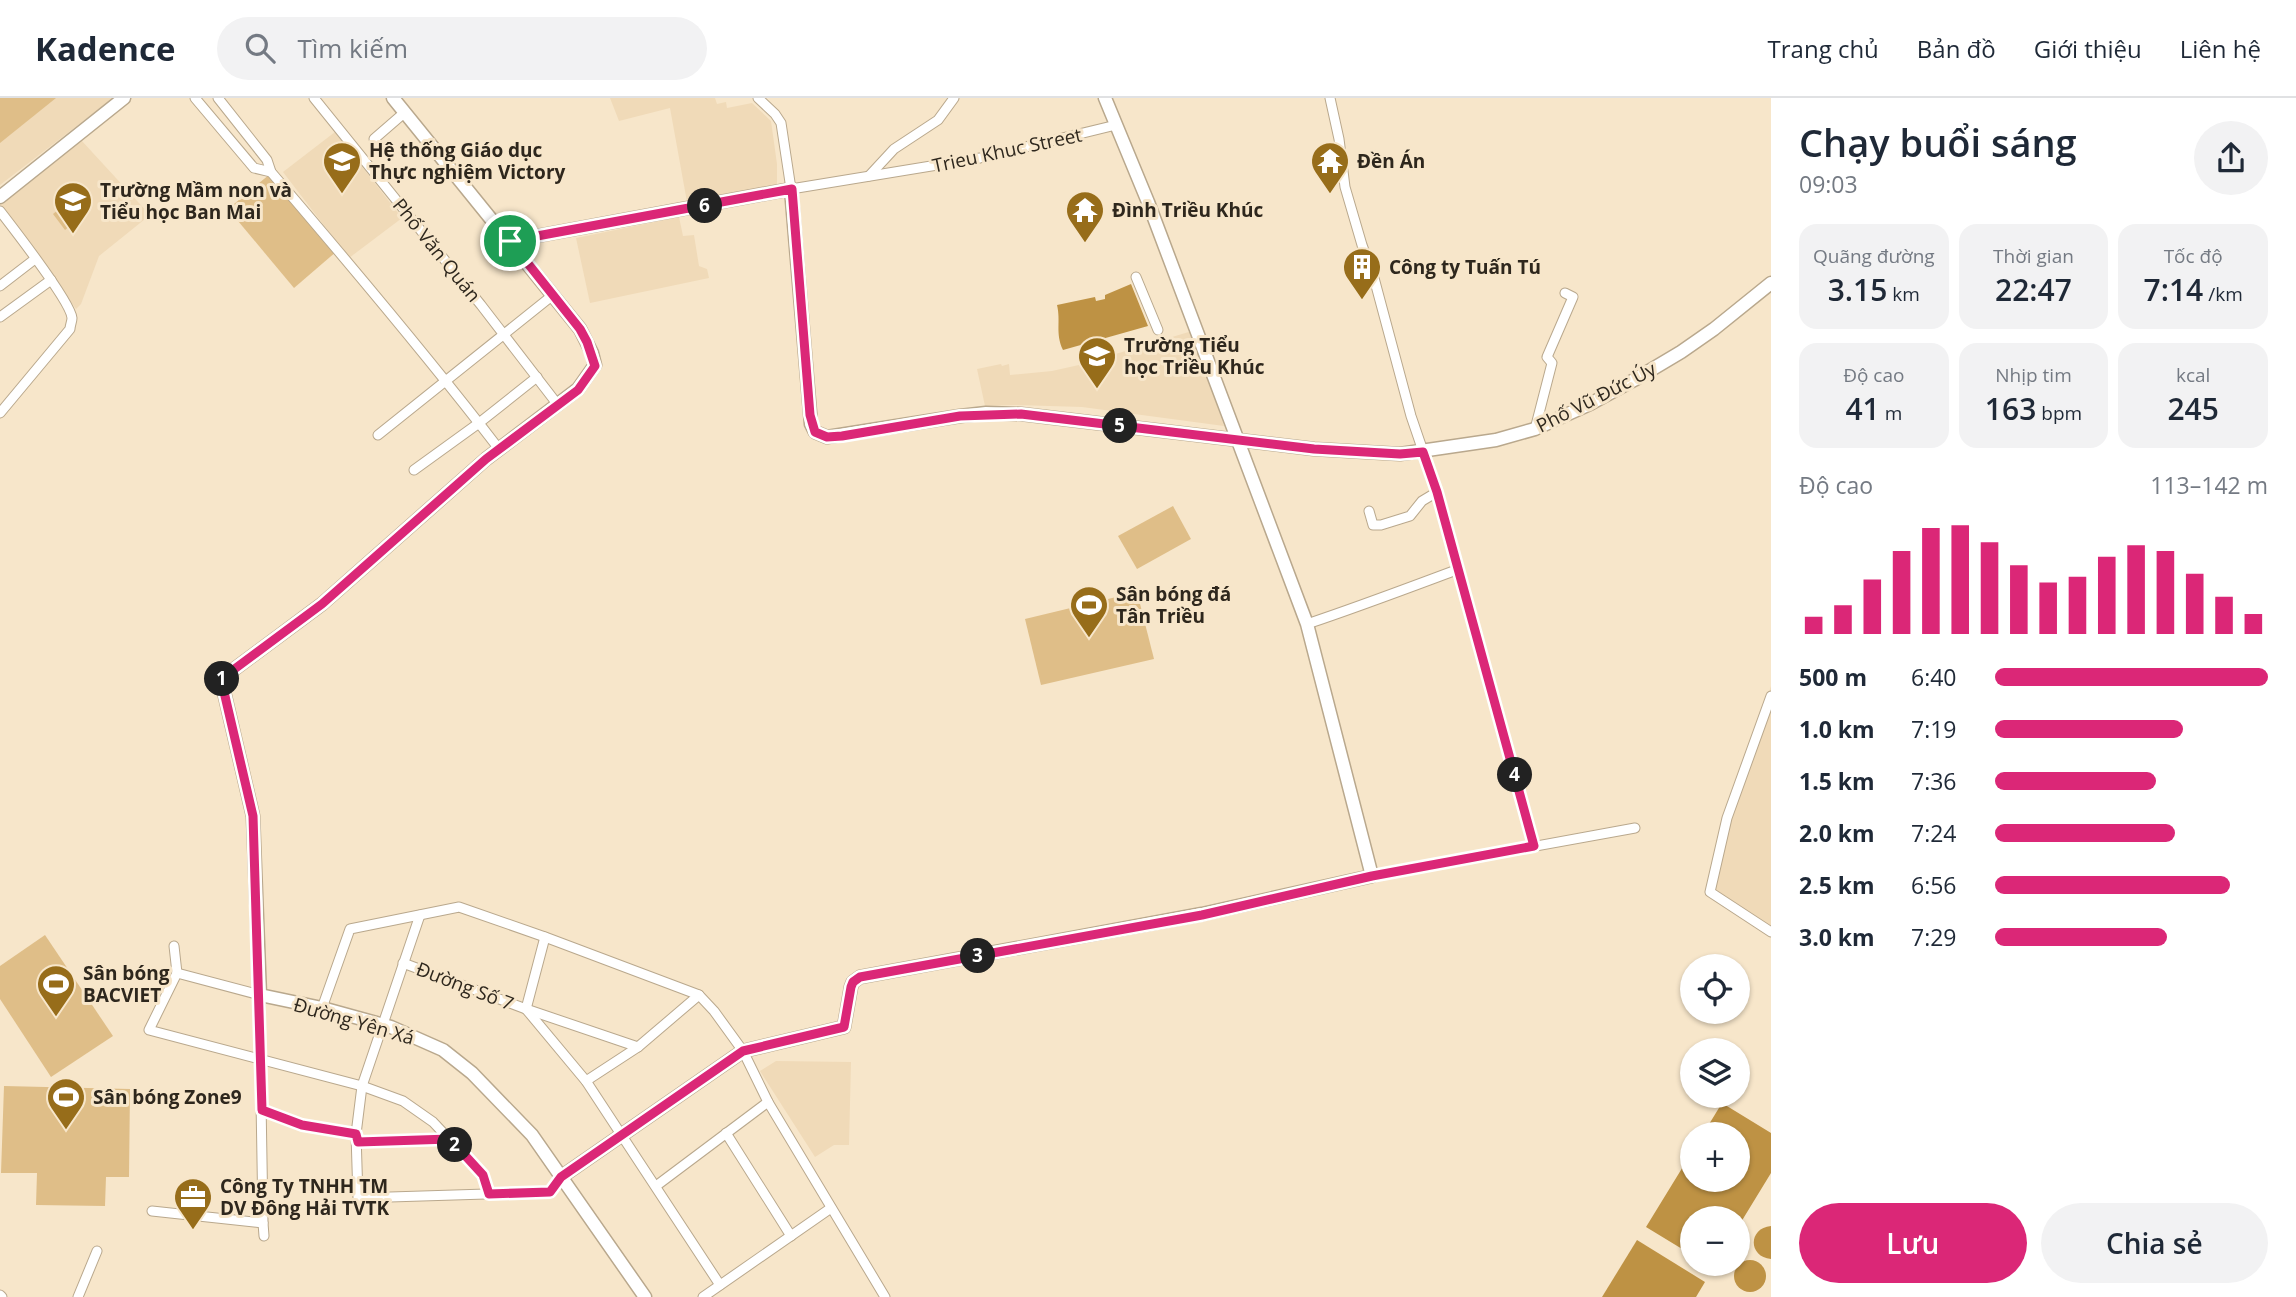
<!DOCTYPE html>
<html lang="vi">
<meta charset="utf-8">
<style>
body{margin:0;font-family:"Open Sans",sans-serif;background:#f2f2f3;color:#1f2937;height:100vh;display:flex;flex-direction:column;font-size:26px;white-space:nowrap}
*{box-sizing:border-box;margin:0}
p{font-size:23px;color:#747a83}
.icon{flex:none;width:38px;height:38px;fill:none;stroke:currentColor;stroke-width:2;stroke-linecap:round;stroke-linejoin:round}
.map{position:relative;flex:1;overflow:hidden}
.details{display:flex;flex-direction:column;background:#fff;width:525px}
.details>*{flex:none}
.controls{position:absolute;left:1680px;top:856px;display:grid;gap:14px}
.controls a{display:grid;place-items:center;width:70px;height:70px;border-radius:50%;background:#fff;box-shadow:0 2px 5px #0004;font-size:35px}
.pin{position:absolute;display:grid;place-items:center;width:60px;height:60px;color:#fff;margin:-30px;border:4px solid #fff;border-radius:50%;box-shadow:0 2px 7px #0007}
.km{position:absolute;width:35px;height:35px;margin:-18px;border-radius:50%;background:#222;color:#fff;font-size:19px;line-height:35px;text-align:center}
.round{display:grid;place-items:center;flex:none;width:74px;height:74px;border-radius:37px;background:#f2f2f3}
.summary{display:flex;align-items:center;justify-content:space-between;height:119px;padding:0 28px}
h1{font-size:38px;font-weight:600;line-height:52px}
.metrics{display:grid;grid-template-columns:repeat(3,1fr);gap:10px;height:119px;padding:7px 28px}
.metrics div{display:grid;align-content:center;border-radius:18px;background:#f2f2f3;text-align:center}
.metrics b{font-size:30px;font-weight:600}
.metrics small{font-size:19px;font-weight:400}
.metrics p{font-size:19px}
.chart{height:196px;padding:14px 28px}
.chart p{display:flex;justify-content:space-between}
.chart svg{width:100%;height:126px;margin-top:7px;stroke:#db2777;stroke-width:6}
.primary-button{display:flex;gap:14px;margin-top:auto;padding:14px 28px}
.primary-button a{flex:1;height:80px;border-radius:42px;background:#db2777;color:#fff;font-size:28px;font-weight:600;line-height:80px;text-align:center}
.primary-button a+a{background:#f2f2f3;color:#1f2937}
ul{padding:0 28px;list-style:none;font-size:23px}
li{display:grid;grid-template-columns:112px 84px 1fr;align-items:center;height:52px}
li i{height:18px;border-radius:9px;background:#db2777}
header{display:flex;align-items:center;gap:42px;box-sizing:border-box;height:98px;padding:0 35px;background:#fff;border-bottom:2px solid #e0e1e3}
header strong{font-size:33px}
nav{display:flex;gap:38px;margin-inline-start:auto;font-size:24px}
.search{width:490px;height:63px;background:#f2f2f3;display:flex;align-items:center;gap:18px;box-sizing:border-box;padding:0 24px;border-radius:38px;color:#747a83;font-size:26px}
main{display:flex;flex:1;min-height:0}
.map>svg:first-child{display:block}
.built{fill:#f0dab8}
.green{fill:#dfbe88}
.water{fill:#be9244}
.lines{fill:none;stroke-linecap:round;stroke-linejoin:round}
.street-casing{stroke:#b9a88d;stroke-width:11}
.secondary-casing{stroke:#b9a88d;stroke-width:15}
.street{stroke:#fff;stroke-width:9}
.secondary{stroke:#fff;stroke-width:12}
.route-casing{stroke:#fff;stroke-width:14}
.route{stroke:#db2777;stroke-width:9}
.labels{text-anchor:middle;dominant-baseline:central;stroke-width:6;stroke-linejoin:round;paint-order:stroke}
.poi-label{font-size:19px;font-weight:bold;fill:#2e271d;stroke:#f7e6ca;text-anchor:start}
.street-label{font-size:19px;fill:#2e271d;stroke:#f7e6ca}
</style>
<header>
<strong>Kadence</strong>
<div class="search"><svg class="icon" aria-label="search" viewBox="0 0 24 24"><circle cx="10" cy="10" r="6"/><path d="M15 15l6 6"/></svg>Tìm kiếm</div>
<nav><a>Trang chủ</a><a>Bản đồ</a><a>Giới thiệu</a><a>Liên hệ</a></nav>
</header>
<main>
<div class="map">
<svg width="1771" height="1199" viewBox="0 0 1771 1199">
<rect width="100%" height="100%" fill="#f7e6ca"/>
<g class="built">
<polygon points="0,0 113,0 0,87"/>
<polygon points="610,0 715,0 717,6 726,4 727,10 752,5 771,23 777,66 777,87 687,104 670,10 619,23"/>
<polygon points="335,34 402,120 349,160 283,74"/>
<polygon points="81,42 150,117 99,158 81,206 76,211 0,106"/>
<polygon points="679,119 683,138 694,137 699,168 707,171 709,180 590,205 576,140"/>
<polygon points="1192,233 1224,328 1082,309 1014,307 985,308 977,271 1001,266 1002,268 1009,266 1010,277 1052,273 1079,267"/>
<polygon points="1771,588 1771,832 1710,794 1727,720"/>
<polygon points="776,963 851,964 849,1047 834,1047 815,1059 760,973"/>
</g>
<g class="green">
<polygon points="0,0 56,0 0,45"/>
<polygon points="270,76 337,153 294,190 228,111"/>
<polygon points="75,98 88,114 65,132 53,116"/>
<polygon points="1173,408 1191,441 1137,471 1118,438"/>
<polygon points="1137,494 1154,561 1041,587 1025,521"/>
<polygon points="45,837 113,938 51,979 0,901 0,868"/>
<polygon points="4,988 130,991 129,1079 106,1079 105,1108 36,1107 37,1075 1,1075"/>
</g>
<g class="water">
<path d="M1131 186 1148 228 1063 252C1055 235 1061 224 1057 207L1095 199 1096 203 1105 201V197Z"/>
<polygon points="1722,1005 1771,1035 1771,1075 1738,1129 1738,1120 1692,1120 1692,1157 1646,1129 1692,1054 1692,1082 1738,1082 1738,1036 1703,1036"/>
<path d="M1771 1128V1161C1748 1159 1748 1130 1771 1128Z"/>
<polygon points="1637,1142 1705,1184 1696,1199 1602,1199"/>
<circle cx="1750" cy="1178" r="16"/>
</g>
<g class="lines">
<defs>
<g id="street">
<polyline points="195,0 254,70 271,74"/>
<path d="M218 0 267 62 271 74C349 165 426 256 499 351"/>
<polyline points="314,0 481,207 558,307"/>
<polyline points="758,0 775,16 781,25 791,91 980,60 1116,27"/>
<polyline points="1330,0 1339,41 1345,89 1362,147 1374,180 1411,318 1437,394 1534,748"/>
<polyline points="374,41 404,15"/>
<polyline points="869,78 894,51 938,22 954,0"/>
<path d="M0 113C13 130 71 204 72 220 72 224 70 227 70 231L0 315"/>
<polyline points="1136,179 1158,232"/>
<polyline points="0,188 35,161"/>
<polyline points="0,219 51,182"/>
<polyline points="1535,331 1552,265 1547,259 1573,199 1565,195"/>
<polyline points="378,337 553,197"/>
<polyline points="414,372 479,325 537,279"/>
<polyline points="1369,413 1373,427 1381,427 1410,418 1422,403 1437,394"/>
<path d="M1307 526C1358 509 1408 490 1459 471"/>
<polyline points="1771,598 1727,720 1710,794 1771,834"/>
<polyline points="1372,778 1635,730"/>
<polyline points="420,817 362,988 356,1036 358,1100 550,1094 561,1079"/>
<polyline points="174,848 177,875"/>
<polyline points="403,865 526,911 638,949"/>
<polyline points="322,910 350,831 459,809 545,839 699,897 714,913 743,953 768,1004 885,1199"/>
<polyline points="526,911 586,983 720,1187"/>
<polyline points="526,911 545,839"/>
<polyline points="586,983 638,949 699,897"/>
<polyline points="262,1011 302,1027 356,1036"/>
<polyline points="726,1035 791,1138"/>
<polyline points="358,1044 450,1041"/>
<polyline points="656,1088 768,1004"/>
<polyline points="152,1113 263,1125"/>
<path d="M264 1138 263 1125C262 1049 260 973 260 897L177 875 149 932 362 988 403 1003 433 1024 483 1077 489 1096"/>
<polyline points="0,1197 2,1199"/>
<polyline points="78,1199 97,1153"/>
<polyline points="703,1199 831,1110"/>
</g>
<g id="secondary">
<polyline points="393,0 580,231 592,255 595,267 578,291 486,361 322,506 221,581 253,718 260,897 322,910 391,929 443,952 472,975 532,1037 645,1199"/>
<polyline points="0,99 124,0"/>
<polyline points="510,143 791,91 811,326 815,334 827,339 960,318 986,315 1021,316 1314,351 1400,356 1496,342 1535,331 1590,306 1634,282 1681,254 1714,231 1771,185"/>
<polyline points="561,1079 743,953 844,929 851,889 853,884 860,879 1202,816 1372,778 1307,526 1148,104 1105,0"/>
</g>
</defs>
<use href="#street" class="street-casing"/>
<use href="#secondary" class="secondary-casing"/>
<use href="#street" class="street"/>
<use href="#secondary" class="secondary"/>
</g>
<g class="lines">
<defs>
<polygon id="route" points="792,91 810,317 815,334 827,339 842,338 960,318 1021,316 1314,351 1400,356 1423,354 1437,394 1534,748 1372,778 1202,817 860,879 853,884 851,889 844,929 743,953 561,1079 550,1094 489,1096 483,1077 450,1041 358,1044 356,1036 302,1027 262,1012 253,718 221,581 322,506 486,361 578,292 595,268 587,244 580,231 510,143"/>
</defs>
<use href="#route" class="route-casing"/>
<use href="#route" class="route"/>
</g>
<defs>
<symbol id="school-pin" viewBox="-11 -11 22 30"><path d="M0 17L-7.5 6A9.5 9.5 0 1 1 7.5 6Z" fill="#976d1a" stroke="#f7e6ca"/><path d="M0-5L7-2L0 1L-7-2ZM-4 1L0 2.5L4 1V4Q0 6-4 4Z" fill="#fff"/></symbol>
<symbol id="temple-pin" viewBox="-11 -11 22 30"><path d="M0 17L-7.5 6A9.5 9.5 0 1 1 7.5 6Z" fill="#976d1a" stroke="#f7e6ca"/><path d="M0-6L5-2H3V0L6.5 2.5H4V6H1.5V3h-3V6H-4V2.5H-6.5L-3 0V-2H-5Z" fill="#fff"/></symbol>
<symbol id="building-pin" viewBox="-11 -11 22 30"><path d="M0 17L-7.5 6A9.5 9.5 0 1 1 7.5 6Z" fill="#976d1a" stroke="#f7e6ca"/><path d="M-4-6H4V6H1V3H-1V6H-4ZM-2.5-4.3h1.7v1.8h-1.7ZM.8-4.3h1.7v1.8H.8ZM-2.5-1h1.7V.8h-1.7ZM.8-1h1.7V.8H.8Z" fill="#fff"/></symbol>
<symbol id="stadium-pin" viewBox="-11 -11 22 30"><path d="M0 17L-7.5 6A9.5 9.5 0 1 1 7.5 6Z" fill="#976d1a" stroke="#f7e6ca"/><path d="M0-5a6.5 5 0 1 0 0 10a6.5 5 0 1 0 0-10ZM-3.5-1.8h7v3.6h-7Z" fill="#fff"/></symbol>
<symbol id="office-pin" viewBox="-11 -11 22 30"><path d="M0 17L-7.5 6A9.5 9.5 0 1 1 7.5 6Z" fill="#976d1a" stroke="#f7e6ca"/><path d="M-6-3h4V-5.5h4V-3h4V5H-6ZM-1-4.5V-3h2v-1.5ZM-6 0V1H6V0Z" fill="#fff"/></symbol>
</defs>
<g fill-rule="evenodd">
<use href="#school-pin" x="320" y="41" width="44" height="60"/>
<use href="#temple-pin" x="1308" y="41" width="44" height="60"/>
<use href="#school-pin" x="51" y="81" width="44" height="60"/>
<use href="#temple-pin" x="1063" y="90" width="44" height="60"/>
<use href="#building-pin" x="1340" y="147" width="44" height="60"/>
<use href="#school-pin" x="1075" y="236" width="44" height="60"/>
<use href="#stadium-pin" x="1067" y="485" width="44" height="60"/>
<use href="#stadium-pin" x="34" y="864" width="44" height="60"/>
<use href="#stadium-pin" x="44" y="977" width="44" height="60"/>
<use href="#office-pin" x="171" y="1077" width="44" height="60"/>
</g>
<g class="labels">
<g class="poi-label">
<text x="369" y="52">Hệ thống Giáo dục<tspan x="369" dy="22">Thực nghiệm Victory</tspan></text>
<text x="1357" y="63">Đền Án</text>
<text x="100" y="92">Trường Mầm non và<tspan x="100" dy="22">Tiểu học Ban Mai</tspan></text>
<text x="1112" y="112">Đình Triều Khúc</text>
<text x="1389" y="169">Công ty Tuấn Tú</text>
<text x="1124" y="247">Trường Tiểu<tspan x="1124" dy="22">học Triều Khúc</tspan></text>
<text x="1116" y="496">Sân bóng đá<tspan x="1116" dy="22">Tân Triều</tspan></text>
<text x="83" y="875">Sân bóng<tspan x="83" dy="22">BACVIET</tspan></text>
<text x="93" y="999">Sân bóng Zone9</text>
<text x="220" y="1088">Công Ty TNHH TM<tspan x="220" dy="22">DV Đông Hải TVTK</tspan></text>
</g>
<g class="street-label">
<text transform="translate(1007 52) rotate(-12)">Trieu Khuc Street</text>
<text transform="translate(437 152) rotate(51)">Phố Văn Quán</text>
<text transform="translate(1596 299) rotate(-27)">Phố Vũ Đức Úy</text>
<text transform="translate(465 888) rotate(21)">Đường Số 7</text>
<text transform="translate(354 923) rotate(16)">Đường Yên Xá</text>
</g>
</g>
</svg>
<div class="controls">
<a><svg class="icon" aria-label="locate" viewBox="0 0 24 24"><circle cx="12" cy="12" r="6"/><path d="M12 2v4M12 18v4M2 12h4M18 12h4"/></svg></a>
<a><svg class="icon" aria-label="layers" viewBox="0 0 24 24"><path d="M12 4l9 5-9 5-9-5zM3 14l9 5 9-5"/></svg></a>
<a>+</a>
<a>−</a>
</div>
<div class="pin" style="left:510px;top:143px;background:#1e9e55"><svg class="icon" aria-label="arrive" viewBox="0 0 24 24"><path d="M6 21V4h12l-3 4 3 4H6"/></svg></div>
<b class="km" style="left:222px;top:581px">1</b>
<b class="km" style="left:455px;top:1047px">2</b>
<b class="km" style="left:978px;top:858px">3</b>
<b class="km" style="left:1515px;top:677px">4</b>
<b class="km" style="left:1120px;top:328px">5</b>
<b class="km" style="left:705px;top:108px">6</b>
</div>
<section class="details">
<div class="summary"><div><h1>Chạy buổi sáng</h1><p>09:03</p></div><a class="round"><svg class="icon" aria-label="share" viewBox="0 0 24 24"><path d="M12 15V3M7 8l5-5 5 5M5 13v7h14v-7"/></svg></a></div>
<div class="metrics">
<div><p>Quãng đường</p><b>3.15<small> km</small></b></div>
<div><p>Thời gian</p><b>22:47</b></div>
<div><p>Tốc độ</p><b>7:14<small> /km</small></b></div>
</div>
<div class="metrics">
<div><p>Độ cao</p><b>41<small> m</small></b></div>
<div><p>Nhịp tim</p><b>163<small> bpm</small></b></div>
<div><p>kcal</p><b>245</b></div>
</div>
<div class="chart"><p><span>Độ cao</span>113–142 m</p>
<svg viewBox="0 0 160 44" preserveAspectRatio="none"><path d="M5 44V38M15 44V34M25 44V25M35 44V15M45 44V7M55 44V6M65 44V12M75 44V20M85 44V26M95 44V24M105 44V17M115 44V13M125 44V15M135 44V23M145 44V31M155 44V37"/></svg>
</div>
<ul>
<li><b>500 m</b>6:40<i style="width:100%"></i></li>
<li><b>1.0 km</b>7:19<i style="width:69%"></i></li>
<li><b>1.5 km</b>7:36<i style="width:59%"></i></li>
<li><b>2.0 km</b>7:24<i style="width:66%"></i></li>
<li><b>2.5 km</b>6:56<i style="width:86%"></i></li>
<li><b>3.0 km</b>7:29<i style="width:63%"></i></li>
</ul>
<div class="primary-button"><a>Lưu</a><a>Chia sẻ</a></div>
</section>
</main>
